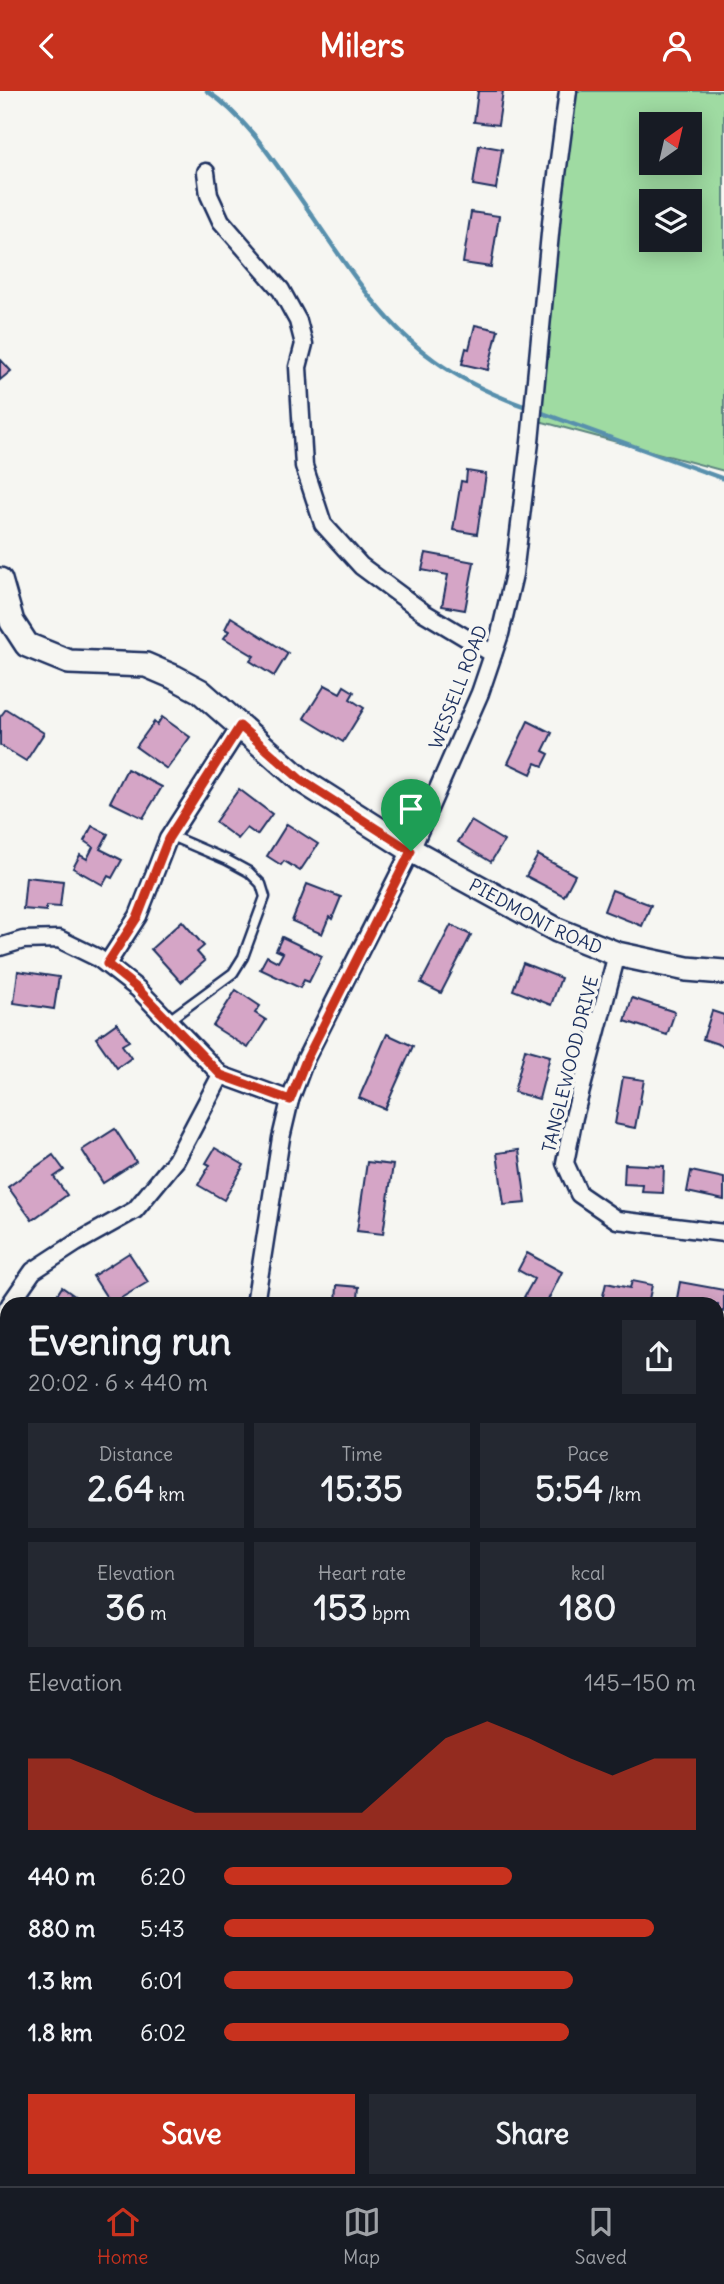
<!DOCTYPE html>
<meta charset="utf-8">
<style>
body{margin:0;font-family:Delius,sans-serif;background:#242831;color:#f1f3f6;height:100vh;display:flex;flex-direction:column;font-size:26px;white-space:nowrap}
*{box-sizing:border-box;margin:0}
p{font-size:23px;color:#9ea1a6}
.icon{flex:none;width:38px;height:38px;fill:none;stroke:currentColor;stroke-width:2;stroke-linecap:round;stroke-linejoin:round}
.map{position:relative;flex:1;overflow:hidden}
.sheet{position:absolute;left:0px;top:1206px;width:724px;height:891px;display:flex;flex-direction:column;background:#171b24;border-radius:21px 21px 0 0;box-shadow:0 4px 18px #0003}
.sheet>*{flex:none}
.needle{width:46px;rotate:34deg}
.fabs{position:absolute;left:639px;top:21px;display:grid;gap:14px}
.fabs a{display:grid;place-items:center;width:63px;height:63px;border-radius:0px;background:#171b24;box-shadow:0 4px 18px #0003;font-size:35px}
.pin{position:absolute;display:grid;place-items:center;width:60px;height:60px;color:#fff;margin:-72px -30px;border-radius:50% 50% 50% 0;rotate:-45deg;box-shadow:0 0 7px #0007}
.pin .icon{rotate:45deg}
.round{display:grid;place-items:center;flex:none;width:74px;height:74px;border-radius:0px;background:#242831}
.head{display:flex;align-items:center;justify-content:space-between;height:119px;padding:0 28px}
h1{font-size:38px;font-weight:800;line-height:52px}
.figures{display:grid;grid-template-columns:repeat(3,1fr);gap:10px;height:119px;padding:7px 28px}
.figures div{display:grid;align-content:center;border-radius:0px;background:#242831;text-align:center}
.figures b{font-size:35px;font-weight:800}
.figures small{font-size:19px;font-weight:400}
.figures p{font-size:19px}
.chart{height:196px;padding:14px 28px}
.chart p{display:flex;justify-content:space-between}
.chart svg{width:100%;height:126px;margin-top:7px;fill:#c8321e;opacity:.7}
.button{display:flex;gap:14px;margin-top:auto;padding:14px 28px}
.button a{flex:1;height:80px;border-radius:0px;background:#c8321e;color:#fff;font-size:28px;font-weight:800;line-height:80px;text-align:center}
.button a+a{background:#242831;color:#f1f3f6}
ul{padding:0 28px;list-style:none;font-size:23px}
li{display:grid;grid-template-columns:112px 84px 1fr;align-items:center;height:52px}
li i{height:18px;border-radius:9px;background:#c8321e}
header{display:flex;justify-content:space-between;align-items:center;height:91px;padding:0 28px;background:#c8321e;color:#fff;font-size:32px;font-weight:800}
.tab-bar{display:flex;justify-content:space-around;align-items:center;height:98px;border-top:2px solid #363941;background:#171b24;font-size:19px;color:#9ea1a6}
.tab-bar a{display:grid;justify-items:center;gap:4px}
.tab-bar .on{color:#c8321e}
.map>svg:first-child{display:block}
.green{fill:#9fdba2;stroke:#5d8580;stroke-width:2;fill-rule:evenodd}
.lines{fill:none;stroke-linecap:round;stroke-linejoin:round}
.stream{stroke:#5990ad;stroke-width:4.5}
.building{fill:#d5a5c6;stroke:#1b2f5e;stroke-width:2}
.lane-casing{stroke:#1b2f5e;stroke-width:13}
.street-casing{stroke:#1b2f5e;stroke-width:21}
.secondary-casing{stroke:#1b2f5e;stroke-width:28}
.lane{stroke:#f6f6f2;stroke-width:8}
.street{stroke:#f6f6f2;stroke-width:16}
.secondary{stroke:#f6f6f2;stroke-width:23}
.route-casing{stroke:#fff;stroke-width:14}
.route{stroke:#c8321e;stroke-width:9}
.labels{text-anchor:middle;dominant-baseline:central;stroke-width:7;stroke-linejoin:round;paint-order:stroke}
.street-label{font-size:18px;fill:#1b2f5e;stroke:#f6f6f2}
</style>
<header><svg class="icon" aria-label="back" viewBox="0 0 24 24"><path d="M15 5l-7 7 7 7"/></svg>Milers<svg class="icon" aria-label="person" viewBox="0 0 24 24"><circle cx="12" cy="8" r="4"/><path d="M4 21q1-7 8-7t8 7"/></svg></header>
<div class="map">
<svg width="724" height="2095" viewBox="0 0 724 2095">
<rect width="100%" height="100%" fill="#f6f6f2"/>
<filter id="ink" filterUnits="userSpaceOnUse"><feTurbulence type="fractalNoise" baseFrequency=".0143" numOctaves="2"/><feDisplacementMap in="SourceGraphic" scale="14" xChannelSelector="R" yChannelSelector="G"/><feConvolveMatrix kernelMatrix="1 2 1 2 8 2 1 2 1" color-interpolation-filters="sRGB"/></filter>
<g filter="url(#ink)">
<path class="green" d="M564 0H724V380L539 330ZM651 33H690V72H651ZM651 110H690V149H651Z"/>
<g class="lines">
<g class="stream">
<path d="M207 0C243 24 270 64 295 100 336 157 375 227 434 269 463 290 495 305 529 317"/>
<polyline points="537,320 724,388"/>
<polyline points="0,1990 7,1995"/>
<polyline points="95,2090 100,2095"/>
</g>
</g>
<g class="building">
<polygon points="478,0 503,0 498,34 474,31"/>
<polygon points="479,54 502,58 496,98 473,94"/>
<polygon points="471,121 499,125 491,176 463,172"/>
<polygon points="475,234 498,239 488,279 462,273 466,257 469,258"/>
<polygon points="0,268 11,280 0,289"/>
<polygon points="467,380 486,383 477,443 453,439 461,390 466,391"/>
<polygon points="426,462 474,471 465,519 442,515 448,484 422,479"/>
<polygon points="231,526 288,562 274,585 250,570 254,565 224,547 229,540 225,538"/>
<polygon points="325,594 340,602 344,595 354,601 350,608 364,617 343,651 304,627"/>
<polygon points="6,618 44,642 26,670 0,654 0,626"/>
<polygon points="162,626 190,646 167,678 136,656 154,631 157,634"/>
<polygon points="528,630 552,642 543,660 549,663 543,675 536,672 531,683 508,672"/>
<polygon points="127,678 162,696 143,727 110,711"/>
<polygon points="239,698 272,723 257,744 247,737 238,748 215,731"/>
<polygon points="471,730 504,750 491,771 458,751"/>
<polygon points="287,733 318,753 300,780 284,770 281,774 267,765"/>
<polygon points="92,735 108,743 100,758 122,769 112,787 108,785 103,794 73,777 80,764 87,768 93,756 84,750"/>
<polygon points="538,764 575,784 564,805 526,785"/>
<polygon points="26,786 63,790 60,816 46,815 46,820 23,818"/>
<polygon points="307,793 341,806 332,828 329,826 322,843 292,830"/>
<polygon points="612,799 651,814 642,835 604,820"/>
<polygon points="182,830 204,855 197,861 205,870 181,891 151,858"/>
<polygon points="451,834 471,844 441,902 421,892"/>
<polygon points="282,846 322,865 309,891 304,889 300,897 260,878 267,865 278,871 283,862 276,859"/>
<polygon points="523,872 561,887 551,914 513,899"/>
<polygon points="18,880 59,886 54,918 14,912"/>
<polygon points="236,899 260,915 255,922 266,929 248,957 213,935"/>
<polygon points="632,907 675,921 667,944 625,930"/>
<polygon points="712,920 724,924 724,955 703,948"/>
<polygon points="117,932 129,950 122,954 131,967 117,977 96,947"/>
<polygon points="387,943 413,955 385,1018 359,1007"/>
<polygon points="525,958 550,965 539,1008 514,1001"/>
<polygon points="623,986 644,989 635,1037 615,1033"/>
<polygon points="115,1038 136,1071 103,1092 82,1059"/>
<polygon points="215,1057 244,1074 224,1109 198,1094 210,1074 206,1072"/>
<polygon points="519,1059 526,1112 504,1114 497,1062"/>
<polygon points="53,1064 64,1079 54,1086 67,1104 32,1129 8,1096"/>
<polygon points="367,1071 393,1074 383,1143 357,1140"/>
<polygon points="625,1073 664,1075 663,1102 642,1101 643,1094 624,1093"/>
<polygon points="691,1080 724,1087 724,1109 687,1101"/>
<polygon points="129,1162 148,1191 111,1213 93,1185"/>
<polygon points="527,1162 562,1181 546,1213 537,1213 524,1206 534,1188 518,1179"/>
<polygon points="632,1190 652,1194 648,1213 618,1213 602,1209 606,1192 630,1197"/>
<polygon points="680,1191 724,1199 724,1221 718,1220 718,1213 676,1213"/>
<polygon points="337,1194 359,1196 358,1207 377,1209 377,1213 336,1213"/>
<polygon points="62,1196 86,1213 51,1213"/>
<polygon points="718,1449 720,1449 720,1455 724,1456 724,1474 718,1473"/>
<polygon points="718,2021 724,2022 721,2056 718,2055"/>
<polygon points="436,2090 483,2090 482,2095 448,2095"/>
</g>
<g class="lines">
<defs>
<polyline id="lane" points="169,929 233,882 243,866 265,806 261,793 249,781 227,769 171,745"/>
<g id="street">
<polyline points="206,81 209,104 221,130 281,199 298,230 304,253 298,276 304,375 323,433 361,475 423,521 493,563"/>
<polyline points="0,856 23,849 59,848 98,867 138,898 221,984 290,1009"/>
<polyline points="617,863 574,1026 565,1072 579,1103 617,1129 724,1142"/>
<polyline points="107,873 138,825 168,748 240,636"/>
<polyline points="10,1213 33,1180 76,1152 135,1119 176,1069 221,984"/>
<polyline points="255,1213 281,1047 290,1009 305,969 411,759 480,602 500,543 514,483 530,351 552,122 568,0"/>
<polyline points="0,1343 3,1337 5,1221 7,1218"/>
<polyline points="718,1381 724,1381"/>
</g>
<g id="secondary">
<path id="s1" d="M0 489 12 531 27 554 69 571 146 574 174 586 200 600 301 689 411 759 557 839 617 863 687 878 724 881"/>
<polyline points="0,1782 7,1784"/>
<polyline points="718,1907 724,1908"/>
</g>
</defs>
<use href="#lane" class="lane-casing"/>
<use href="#street" class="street-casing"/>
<use href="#secondary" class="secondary-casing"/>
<use href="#lane" class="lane"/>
<use href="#street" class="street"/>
<use href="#secondary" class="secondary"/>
</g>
</g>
<g class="lines" filter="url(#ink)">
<defs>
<polygon id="route" points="240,635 301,689 411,760 306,969 290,1009 221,984 138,898 107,873 138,825 168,748"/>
</defs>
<use href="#route" class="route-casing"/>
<use href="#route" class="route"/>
</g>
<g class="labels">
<g class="street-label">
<text transform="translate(458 596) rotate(-69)">WESSELL ROAD</text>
<text stroke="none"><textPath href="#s1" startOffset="660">PIEDMONT ROAD</textPath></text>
<text transform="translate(570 973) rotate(-76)">TANGLEWOOD DRIVE</text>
</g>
</g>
</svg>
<div class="fabs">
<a><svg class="needle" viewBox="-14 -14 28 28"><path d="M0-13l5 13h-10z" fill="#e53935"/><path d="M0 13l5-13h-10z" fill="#9ea1a6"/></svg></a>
<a><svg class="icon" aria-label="layers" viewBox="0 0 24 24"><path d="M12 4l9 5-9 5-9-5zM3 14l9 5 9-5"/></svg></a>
</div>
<div class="pin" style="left:411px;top:760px;background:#1e9e55"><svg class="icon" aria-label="arrive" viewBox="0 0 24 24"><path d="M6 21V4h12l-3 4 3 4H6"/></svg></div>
<section class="sheet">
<div class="head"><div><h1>Evening run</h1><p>20:02 · 6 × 440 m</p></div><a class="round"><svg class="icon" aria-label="share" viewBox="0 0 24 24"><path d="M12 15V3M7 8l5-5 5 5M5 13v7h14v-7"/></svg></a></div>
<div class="figures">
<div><p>Distance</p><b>2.64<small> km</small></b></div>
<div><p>Time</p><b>15:35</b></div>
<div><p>Pace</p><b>5:54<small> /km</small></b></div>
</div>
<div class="figures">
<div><p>Elevation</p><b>36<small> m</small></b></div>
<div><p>Heart rate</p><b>153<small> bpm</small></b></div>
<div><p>kcal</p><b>180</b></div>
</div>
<div class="chart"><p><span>Elevation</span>145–150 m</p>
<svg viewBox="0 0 160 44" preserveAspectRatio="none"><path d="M0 44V19L10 19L20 25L30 32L40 38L50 38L60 38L70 38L80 38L90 25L100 12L110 6L120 12L130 19L140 25L150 19L160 19V44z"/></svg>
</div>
<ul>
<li><b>440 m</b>6:20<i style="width:61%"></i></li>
<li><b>880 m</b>5:43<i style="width:91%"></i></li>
<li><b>1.3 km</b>6:01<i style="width:74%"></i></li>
<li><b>1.8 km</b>6:02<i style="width:73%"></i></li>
</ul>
<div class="button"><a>Save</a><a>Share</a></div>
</section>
</div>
<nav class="tab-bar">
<a class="on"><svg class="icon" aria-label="home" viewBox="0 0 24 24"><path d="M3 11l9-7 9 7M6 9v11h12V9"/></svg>Home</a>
<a><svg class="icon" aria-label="map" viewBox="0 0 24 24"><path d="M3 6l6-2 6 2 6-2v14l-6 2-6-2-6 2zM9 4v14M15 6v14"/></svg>Map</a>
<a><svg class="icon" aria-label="saved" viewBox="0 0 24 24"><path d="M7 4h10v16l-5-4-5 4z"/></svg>Saved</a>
</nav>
